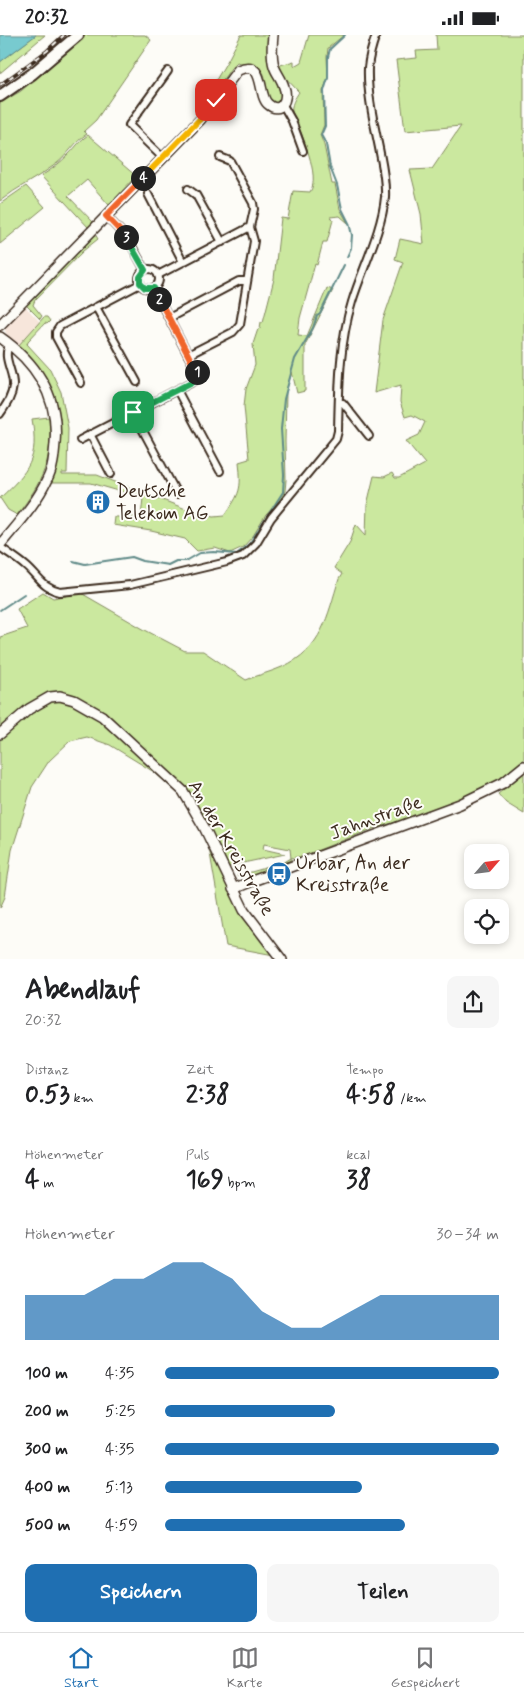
<!DOCTYPE html>
<html lang="de">
<meta charset="utf-8">
<style>
body{margin:0;font-family:Mynerve,sans-serif;background:#f6f6f6;color:#202124;height:100vh;display:flex;flex-direction:column;font-size:19px;white-space:nowrap}
*{box-sizing:border-box;margin:0}
p{font-size:16px;color:#757577}
.icon{flex:none;width:28px;height:28px;fill:none;stroke:currentColor;stroke-width:2;stroke-linecap:round;stroke-linejoin:round}
.map{position:relative;height:924px;overflow:hidden}
.side{display:flex;flex-direction:column;background:#fff;flex:1}
.side>*{flex:none}
.needle{width:32px;rotate:62deg}
.tools{position:absolute;left:464px;top:809px;display:grid;gap:10px}
.tools a{display:grid;place-items:center;width:45px;height:45px;border-radius:10px;background:#fff;box-shadow:0 2px 8px #0003;font-size:25px}
.pin{position:absolute;display:grid;place-items:center;width:42px;height:42px;color:#fff;margin:-21px;border-radius:10px;box-shadow:0 2px 8px #0006}
.km{position:absolute;width:25px;height:25px;margin:-12px;border-radius:50%;background:#222;color:#fff;font-size:14px;line-height:25px;text-align:center}
.round{display:grid;place-items:center;flex:none;width:52px;height:52px;border-radius:10px;background:#f6f6f6}
.head{display:flex;align-items:center;justify-content:space-between;height:85px;padding:0 25px}
h1{font-size:28px;font-weight:700;line-height:38px}
.metrics{display:grid;grid-template-columns:repeat(3,1fr);gap:8px;height:85px;padding:5px 25px}
.metrics div{display:grid;align-content:center}
.metrics b{font-size:25px;font-weight:700}
.metrics small{font-size:14px;font-weight:400}
.metrics p{font-size:14px}
.chart{height:140px;padding:10px 25px}
.chart p{display:flex;justify-content:space-between}
.chart svg{width:100%;height:90px;margin-top:5px;fill:#1f6fb2;opacity:.7}
.primary-button{display:flex;gap:10px;margin-top:auto;padding:10px 25px}
.primary-button a{flex:1;height:58px;border-radius:10px;background:#1f6fb2;color:#fff;font-size:20px;font-weight:700;line-height:58px;text-align:center}
.primary-button a+a{background:#f6f6f6;color:#202124}
ul{padding:0 25px;list-style:none;font-size:16px}
li{display:grid;grid-template-columns:80px 60px 1fr;align-items:center;height:38px}
li i{height:12px;border-radius:6px;background:#1f6fb2}
.status{display:flex;justify-content:space-between;align-items:center;height:35px;padding:0 25px;background:#fff;direction:ltr}
.status svg{height:14px;fill:currentColor}
.dock{display:flex;justify-content:space-around;align-items:center;height:70px;border-top:1px solid #e0e0e0;background:#fff;font-size:14px;color:#757577}
.dock a{display:grid;justify-items:center;gap:2px}
.dock .current{color:#1f6fb2}
.map>svg:first-child{display:block}
.built{fill:#f7e6db}
.green{fill:#cbe89f;stroke:#83895e}
.water{fill:#78cacf;stroke:#608a88}
.lines{fill:none;stroke-linecap:round;stroke-linejoin:round}
.stream{stroke:#608a88;stroke-width:2}
.street-casing{stroke:#3b2a1e;stroke-width:10}
.secondary-casing{stroke:#3b2a1e;stroke-width:12}
.primary-casing{stroke:#3b2a1e;stroke-width:14}
.street{stroke:#fdfcf7;stroke-width:6}
.secondary{stroke:#fdfcf7;stroke-width:9}
.primary{stroke:#fdfcf7;stroke-width:10}
.rail-casing{stroke:#3b2a1e;stroke-width:4}
.rail{stroke:#fdfcf7;stroke-width:2;stroke-dasharray:5.5;stroke-linecap:butt}
.split-1-casing{stroke:#fff;stroke-width:10}
.split-2-casing{stroke:#fff;stroke-width:10}
.split-3-casing{stroke:#fff;stroke-width:10}
.split-4-casing{stroke:#fff;stroke-width:10}
.split-5-casing{stroke:#fff;stroke-width:10}
.split-6-casing{stroke:#fff;stroke-width:10}
.split-1{stroke:#22a559;stroke-width:6}
.split-2{stroke:#f0652b;stroke-width:6}
.split-3{stroke:#22a559;stroke-width:6}
.split-4{stroke:#f0652b;stroke-width:6}
.split-5{stroke:#f5b400;stroke-width:6}
.split-6{stroke:#f5b400;stroke-width:6}
.labels{text-anchor:middle;dominant-baseline:central;stroke-width:4;stroke-linejoin:round;paint-order:stroke}
.poi-label{font-size:19px;fill:#3b2a1e;stroke:#fdfcf7;text-anchor:start}
.street-label{font-size:19px;fill:#3b2a1e;stroke:#fdfcf7}
</style>
<div class="status"><b>20:32</b><svg viewBox="0 0 49 12"><path d="M0 12V9h3v3zM5 12V6h3v6zM10 12V3h3v9zM15 12V0h3v12zM26 1h20v11H26zM47 4h2v5h-2z"/></svg></div>
<div class="map">
<svg width="524" height="925" viewBox="0 0 524 925">
<rect width="100%" height="100%" fill="#fdfcf7"/>
<filter id="ink" filterUnits="userSpaceOnUse"><feTurbulence type="fractalNoise" baseFrequency=".02" numOctaves="2"/><feDisplacementMap in="SourceGraphic" scale="10" xChannelSelector="R" yChannelSelector="G"/><feConvolveMatrix kernelMatrix="1 2 1 2 8 2 1 2 1" color-interpolation-filters="sRGB"/></filter>
<g filter="url(#ink)">
<polygon class="built" points="23,269 40,287 18,311 8,301 5,296 8,286"/>
<g class="green">
<polygon points="36,0 45,0 0,38 0,27"/>
<path d="M84 0H145L151 5 96 85 84 96 87 99C75 106 68 120 56 129 38 143 17 152 0 166V68L21 56Z"/>
<path d="M241 0H270L274 41 282 61 280 66 275 68C260 63 271 42 260 34 254 30 243 30 237 27L231 33 212 61 202 73 200 72 229 23Z"/>
<path d="M309 0H344L328 13 327 22 328 43 323 56 324 90 320 100 324 110 332 149H335L340 174 348 188 340 181 330 182 333 185 327 207H323L317 230 315 229 300 283 298 300 307 301 327 253 333 255 305 310V356L297 358 292 337 286 357 285 407 286 445 285 456 281 464 266 480 253 501 243 512 230 518 215 513 197 516 185 504 151 496 113 490 114 482H141L143 463 91 448H52L49 450C52 439 56 427 58 416 66 375 49 337 18 311L44 282H47L50 286 47 289 45 288 28 306 27 309 50 334 61 357 68 393 67 438H62V440H97L186 474 214 481 225 480C240 458 242 455 239 427L249 424 244 371 246 354 255 330 253 309 258 294 260 293 261 287H263L274 244 281 183 288 184 293 156 310 157C321 141 301 99 295 82 288 74 294 65 299 57L280 37 277 31 294 26V31L301 27Z"/>
<path d="M436 0H524V725L491 751 438 775 375 793 303 821 291 823 292 830 247 843 237 841 283 828 291 823 290 814 264 809 263 814 285 819 234 830 220 836 247 887 274 920 226 911 208 807 180 760 154 737 110 710 87 702 70 706 49 726 32 752 12 815 5 862 0 873V602L27 593 17 574 43 557 53 563 81 558 145 595 185 616H203L246 645C258 640 271 637 282 632 323 614 327 581 339 544L342 539 334 533 350 507 356 489 366 500 367 470 374 441 384 442 392 438 395 443H399L425 429 406 406 419 400 425 387 412 380 405 382 400 367 401 350 374 358 383 285 403 227 395 224 400 204 424 209 421 179 410 135 432 134 461 91 405 96 396 25 417 23 416 16 437 15Z"/>
<path d="M88 100 136 141 109 170 87 145 68 161 93 187 88 192 41 141C51 135 60 128 69 119 76 112 80 105 88 100Z"/>
<polygon points="26,151 45,172 0,209 0,169"/>
<polygon points="95,199 98,204 83,216 35,265 33,270 42,281 40,284 25,269"/>
<path d="M49 382C54 425 42 447 17 480L8 475 0 463C29 436 39 424 32 384Z"/>
<polygon points="524,738 524,779 506,768 498,759"/>
</g>
<polygon class="water" points="0,0 36,0 0,27"/>
<g class="lines">
<g class="stream">
<polyline points="345,0 330,14 328,22 328,43 324,56 325,91 321,100 326,109 330,132 337,150 342,174 349,188 352,200 351,213 347,222"/>
<polyline points="73,526 85,529 132,522 143,526 168,530 176,526 186,526 200,518 214,517 237,519 250,508 283,457 284,440 281,394 284,364 295,324 313,293 317,281 320,279 344,230"/>
<polyline points="0,575 24,559"/>
</g>
<defs>
<g id="street">
<polyline points="283,70 292,86 303,116"/>
<polyline points="163,123 129,90 168,36"/>
<polyline points="188,154 196,160 222,207"/>
<polyline points="148,159 183,227"/>
<polyline points="106,181 128,204 145,235"/>
<circle cx="149" cy="244" r="10"/>
<polyline points="158,240 250,192 254,174 253,168 230,126 220,122"/>
<polyline points="96,272 137,347"/>
<polyline points="169,283 239,246 247,246"/>
<polyline points="188,320 233,297 240,289 254,206 250,192"/>
<polyline points="81,348 56,302 56,297 60,291 140,249"/>
<polyline points="177,355 220,436"/>
<polyline points="339,368 343,368 369,401"/>
<polyline points="133,377 177,459"/>
<path d="M0 379C6 370 12 362 13 351 14 336 1 322 10 309"/>
<polyline points="90,399 111,439"/>
<polyline points="80,405 200,343 153,253"/>
<path d="M0 512C8 518 18 524 26 531 39 542 42 553 60 557L130 550 227 527 243 521 256 508 271 483 336 404 338 396C339 353 339 309 352 267 362 234 382 196 385 162 386 145 382 129 379 113 374 88 367 59 368 33 369 22 372 11 376 0"/>
</g>
<g id="secondary">
<path d="M0 290 201 84 238 35C266 23 257 60 268 69 280 80 289 65 284 52 282 44 276 38 274 31 271 21 272 10 273 0"/>
<path d="M0 302C37 328 59 363 55 408 54 421 53 434 47 445 36 469 16 490 0 510"/>
<polyline points="0,699 29,674 50,662 60,661 74,665 102,681 183,756 204,792 244,875 282,925"/>
<polyline points="233,854 255,845 460,769 503,748 524,731"/>
</g>
<polyline id="primary" points="0,61 32,39 78,0"/>
</defs>
<use href="#street" class="street-casing"/>
<use href="#secondary" class="secondary-casing"/>
<use href="#primary" class="primary-casing"/>
<use href="#street" class="street"/>
<use href="#secondary" class="secondary"/>
<use href="#primary" class="primary"/>
<defs>
<polyline id="rail" points="0,50 47,16 64,0"/>
</defs>
<use href="#rail" class="rail-casing"/>
<use href="#rail" class="rail"/>
</g>
</g>
<g class="lines" filter="url(#ink)">
<defs>
<polyline id="split-1" points="133,377 200,343 197,337"/>
<polyline id="split-2" points="159,264 197,337"/>
<polyline id="split-3" points="126,202 145,235 140,242 140,248 145,253 154,253 159,264"/>
<polyline id="split-4" points="126,202 106,181 143,143"/>
<polyline id="split-5" points="143,143 200,84"/>
<polyline id="split-6" points="200,84 216,65"/>
</defs>
<use href="#split-1" class="split-1-casing"/>
<use href="#split-2" class="split-2-casing"/>
<use href="#split-3" class="split-3-casing"/>
<use href="#split-4" class="split-4-casing"/>
<use href="#split-5" class="split-5-casing"/>
<use href="#split-6" class="split-6-casing"/>
<use href="#split-1" class="split-1"/>
<use href="#split-2" class="split-2"/>
<use href="#split-3" class="split-3"/>
<use href="#split-4" class="split-4"/>
<use href="#split-5" class="split-5"/>
<use href="#split-6" class="split-6"/>
</g>
<defs>
<symbol id="building-disc" viewBox="-11 -11 22 22"><circle r="9.5" fill="#1f6fb2" stroke="#fdfcf7"/><path d="M-4-6H4V6H1V3H-1V6H-4ZM-2.5-4.3h1.7v1.8h-1.7ZM.8-4.3h1.7v1.8H.8ZM-2.5-1h1.7V.8h-1.7ZM.8-1h1.7V.8H.8Z" fill="#fff"/></symbol>
<symbol id="bus-disc" viewBox="-11 -11 22 22"><circle r="9.5" fill="#1f6fb2" stroke="#fdfcf7"/><path d="M-5-6H5V4H4V6H2V4H-2V6H-4V4H-5ZM-3.5-4V0h7V-4ZM-3.5 1.2v1.5H-2V1.2ZM2 1.2v1.5H3.5V1.2Z" fill="#fff"/></symbol>
</defs>
<g fill-rule="evenodd">
<use href="#building-disc" x="84" y="453" width="28" height="28"/>
<use href="#bus-disc" x="265" y="825" width="28" height="28"/>
</g>
<g class="labels">
<g class="poi-label">
<text x="116" y="456">Deutsche<tspan x="116" dy="22">Telekom AG</tspan></text>
<text x="296" y="828">Urbar, An der<tspan x="296" dy="22">Kreisstraße</tspan></text>
</g>
<g class="street-label">
<text transform="translate(376 783) rotate(-20)">Jahnstraße</text>
<text transform="translate(231 813) rotate(60)">An der Kreisstraße</text>
</g>
</g>
</svg>
<div class="tools">
<a><svg class="needle" viewBox="-14 -14 28 28"><path d="M0-13l5 13h-10z" fill="#e53935"/><path d="M0 13l5-13h-10z" fill="#757577"/></svg></a>
<a><svg class="icon" aria-label="locate" viewBox="0 0 24 24"><circle cx="12" cy="12" r="6"/><path d="M12 2v4M12 18v4M2 12h4M18 12h4"/></svg></a>
</div>
<div class="pin" style="left:133px;top:377px;background:#1e9e55"><svg class="icon" aria-label="arrive" viewBox="0 0 24 24"><path d="M6 21V4h12l-3 4 3 4H6"/></svg></div>
<div class="pin" style="left:216px;top:65px;background:#d93025"><svg class="icon" aria-label="check" viewBox="0 0 24 24"><path d="M5 12l5 5 9-10"/></svg></div>
<b class="km" style="left:197px;top:337px">1</b>
<b class="km" style="left:159px;top:264px">2</b>
<b class="km" style="left:126px;top:202px">3</b>
<b class="km" style="left:143px;top:143px">4</b>
</div>
<section class="side">
<div class="head"><div><h1>Abendlauf</h1><p>20:32</p></div><a class="round"><svg class="icon" aria-label="share" viewBox="0 0 24 24"><path d="M12 15V3M7 8l5-5 5 5M5 13v7h14v-7"/></svg></a></div>
<div class="metrics">
<div><p>Distanz</p><b>0.53<small> km</small></b></div>
<div><p>Zeit</p><b>2:38</b></div>
<div><p>Tempo</p><b>4:58<small> /km</small></b></div>
</div>
<div class="metrics">
<div><p>Höhenmeter</p><b>4<small> m</small></b></div>
<div><p>Puls</p><b>169<small> bpm</small></b></div>
<div><p>kcal</p><b>38</b></div>
</div>
<div class="chart"><p><span>Höhenmeter</span>30–34 m</p>
<svg viewBox="0 0 160 44" preserveAspectRatio="none"><path d="M0 44V22L10 22L20 22L30 14L40 14L50 6L60 6L70 14L80 30L90 38L100 38L110 30L120 22L130 22L140 22L150 22L160 22V44z"/></svg>
</div>
<ul>
<li><b>100 m</b>4:35<i style="width:100%"></i></li>
<li><b>200 m</b>5:25<i style="width:51%"></i></li>
<li><b>300 m</b>4:35<i style="width:100%"></i></li>
<li><b>400 m</b>5:13<i style="width:59%"></i></li>
<li><b>500 m</b>4:59<i style="width:72%"></i></li>
</ul>
<div class="primary-button"><a>Speichern</a><a>Teilen</a></div>
</section>
<nav class="dock">
<a class="current"><svg class="icon" aria-label="home" viewBox="0 0 24 24"><path d="M3 11l9-7 9 7M6 9v11h12V9"/></svg>Start</a>
<a><svg class="icon" aria-label="map" viewBox="0 0 24 24"><path d="M3 6l6-2 6 2 6-2v14l-6 2-6-2-6 2zM9 4v14M15 6v14"/></svg>Karte</a>
<a><svg class="icon" aria-label="saved" viewBox="0 0 24 24"><path d="M7 4h10v16l-5-4-5 4z"/></svg>Gespeichert</a>
</nav>
